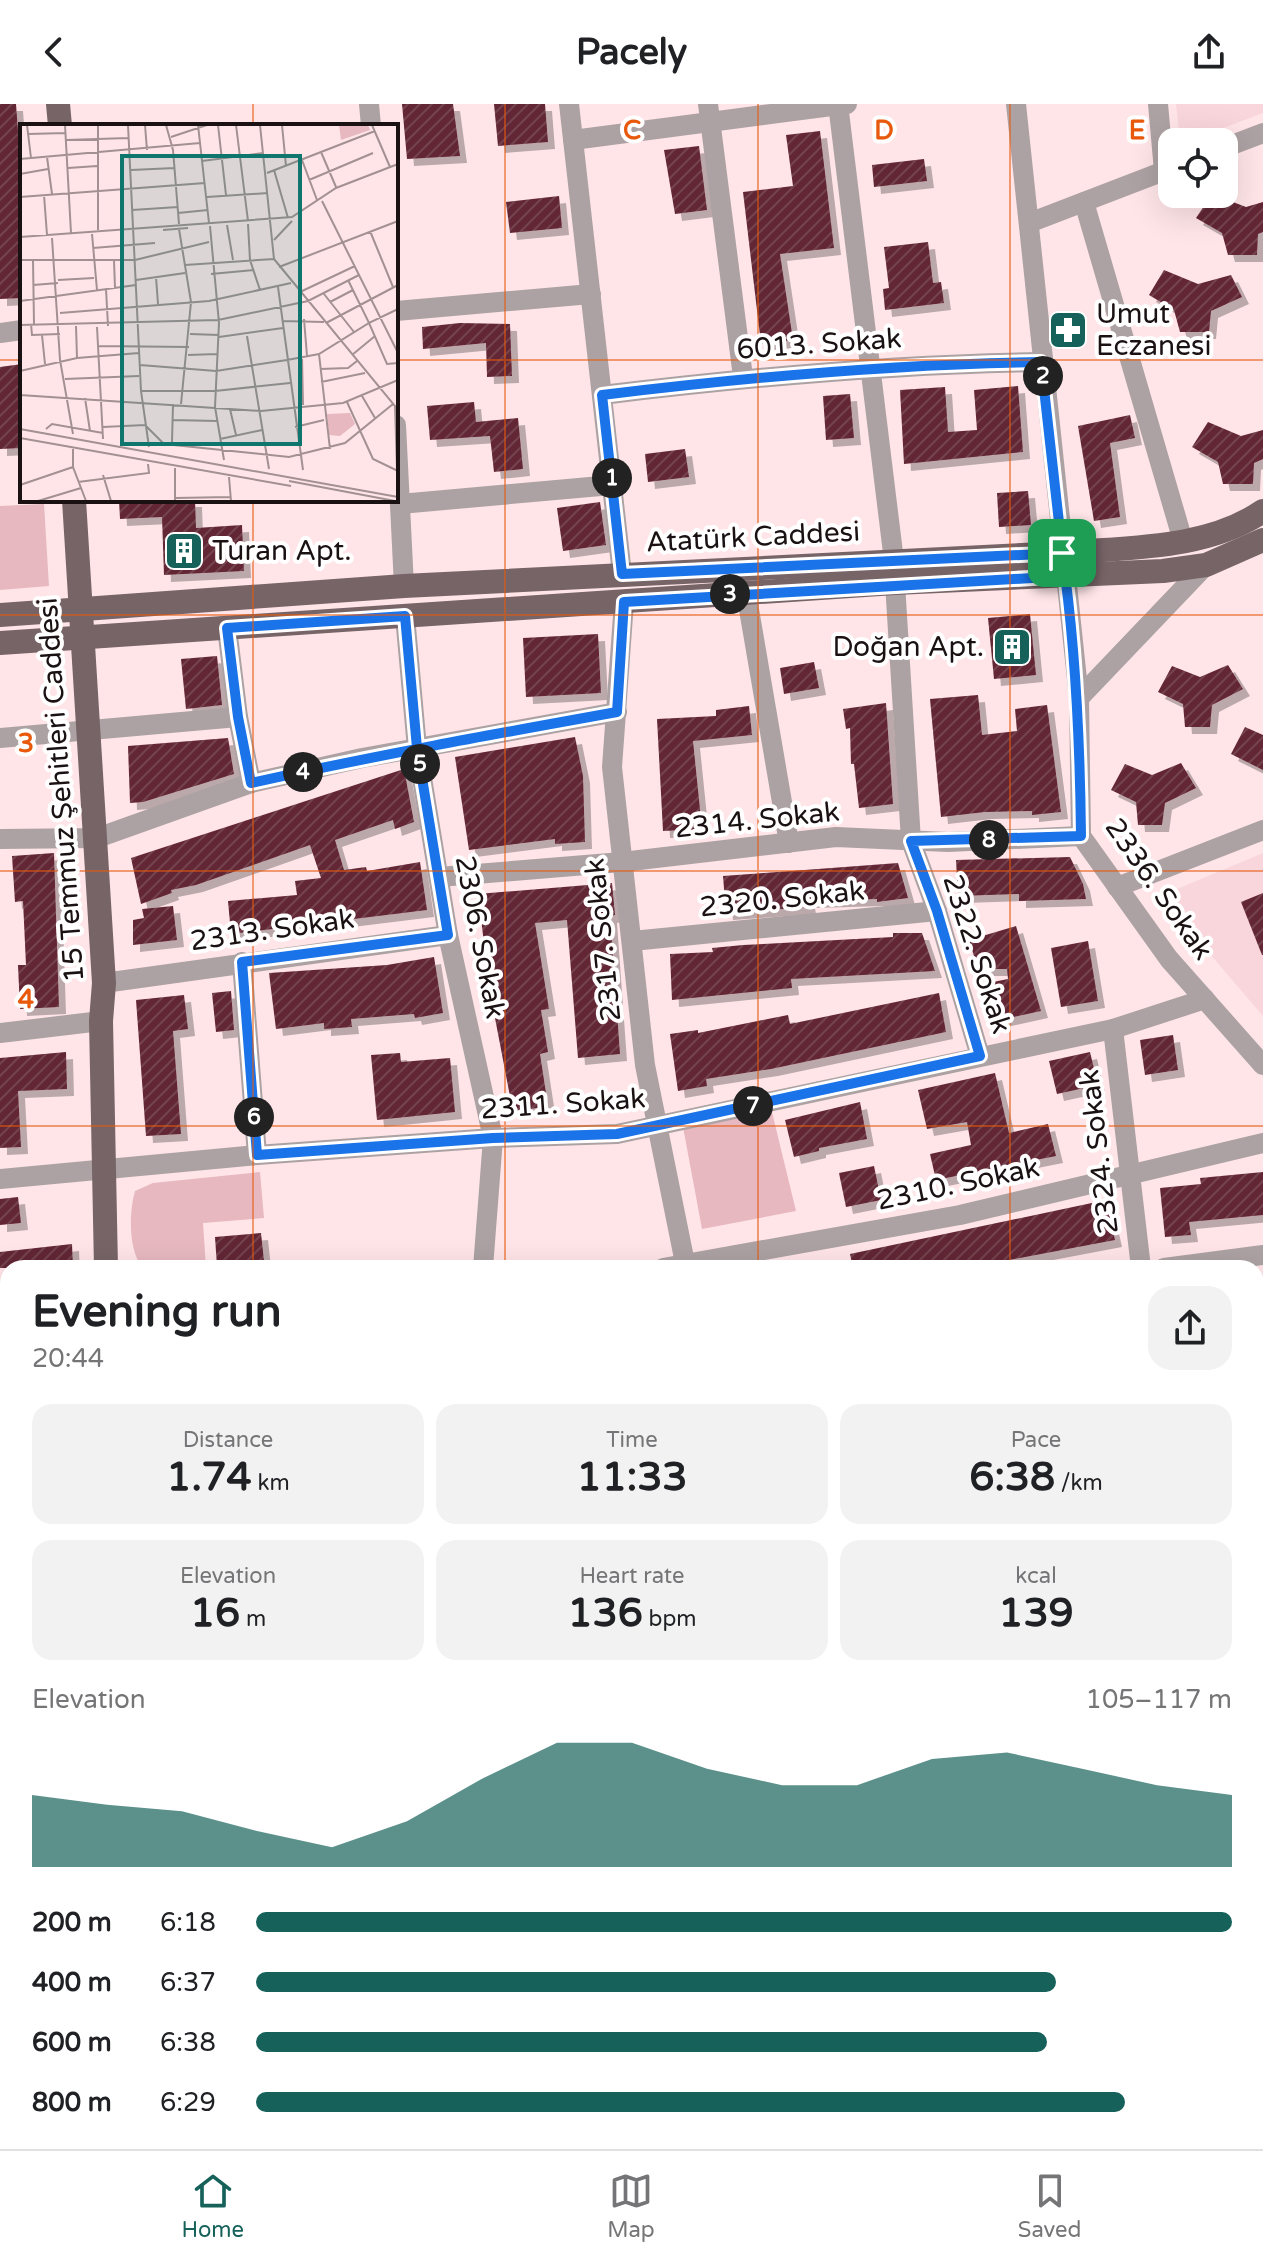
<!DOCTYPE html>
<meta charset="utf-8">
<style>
body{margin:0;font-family:"Varela Round",sans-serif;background:#f2f2f2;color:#202124;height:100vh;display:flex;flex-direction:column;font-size:30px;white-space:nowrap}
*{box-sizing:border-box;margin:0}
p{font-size:26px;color:#757577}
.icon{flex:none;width:44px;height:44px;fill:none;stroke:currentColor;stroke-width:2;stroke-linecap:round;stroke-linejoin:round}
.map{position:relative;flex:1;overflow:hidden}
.drawer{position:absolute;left:0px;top:1156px;width:1264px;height:890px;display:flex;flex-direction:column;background:#fff;border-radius:24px 24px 0 0;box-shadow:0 8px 32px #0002}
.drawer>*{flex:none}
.controls{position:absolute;left:1158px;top:24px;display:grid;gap:16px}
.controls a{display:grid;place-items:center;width:80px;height:80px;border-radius:16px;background:#fff;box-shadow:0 8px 32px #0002;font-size:40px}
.pin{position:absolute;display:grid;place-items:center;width:68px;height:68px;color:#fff;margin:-34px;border-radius:16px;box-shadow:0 4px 12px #0006}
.km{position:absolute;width:40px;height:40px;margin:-20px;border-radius:50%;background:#222;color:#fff;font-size:22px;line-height:40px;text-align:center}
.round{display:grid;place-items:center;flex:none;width:84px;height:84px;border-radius:24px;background:#f2f2f2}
.summary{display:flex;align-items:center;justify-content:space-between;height:136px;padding:0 32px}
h1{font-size:44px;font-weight:800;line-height:60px}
.stats{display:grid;grid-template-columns:repeat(3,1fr);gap:12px;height:136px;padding:8px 32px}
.stats div{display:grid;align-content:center;border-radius:20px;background:#f2f2f2;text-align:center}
.stats b{font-size:40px;font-weight:800}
.stats small{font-size:22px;font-weight:400}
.stats p{font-size:22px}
.chart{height:224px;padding:16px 32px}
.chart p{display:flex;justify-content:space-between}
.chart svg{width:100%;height:144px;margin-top:8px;fill:#16625b;opacity:.7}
ul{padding:0 32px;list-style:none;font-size:26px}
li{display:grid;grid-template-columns:128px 96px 1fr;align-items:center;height:60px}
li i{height:20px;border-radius:10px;background:#16625b}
header{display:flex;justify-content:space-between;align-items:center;height:104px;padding:0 32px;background:#fff;font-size:36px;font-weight:800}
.dock{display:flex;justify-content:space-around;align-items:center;height:112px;border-top:2px solid #e0e0e0;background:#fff;font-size:22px;color:#757577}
.dock a{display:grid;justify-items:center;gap:4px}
.dock .on{color:#16625b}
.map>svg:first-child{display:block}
.built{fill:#f9d6db}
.grass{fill:url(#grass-dots)}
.green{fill:#e7b8bf}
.building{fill:url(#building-hatch);filter:url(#shadow)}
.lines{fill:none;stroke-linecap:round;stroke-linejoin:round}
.minor{stroke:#ada2a3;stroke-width:20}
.major{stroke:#776467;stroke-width:24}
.highway{stroke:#644f52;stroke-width:24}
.route-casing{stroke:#fff;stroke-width:16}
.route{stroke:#1a73e8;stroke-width:10}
.grid{fill:none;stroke:#e8590c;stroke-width:2;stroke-opacity:0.55}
.labels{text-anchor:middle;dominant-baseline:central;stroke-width:8;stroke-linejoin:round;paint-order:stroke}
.poi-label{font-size:28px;fill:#1a1113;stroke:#fff;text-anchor:start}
.street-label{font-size:28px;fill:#1a1113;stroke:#fff}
.inset-road{fill:none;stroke:#a39093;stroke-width:2}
.view{fill:#0f766e;fill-opacity:0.15;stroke:#0f766e;stroke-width:4}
.inset-edge{fill:none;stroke:#1a1113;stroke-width:4}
.grid-label{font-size:26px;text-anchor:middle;font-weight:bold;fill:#e8590c;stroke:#fff;stroke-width:8;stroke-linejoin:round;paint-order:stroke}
</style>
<header><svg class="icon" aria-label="back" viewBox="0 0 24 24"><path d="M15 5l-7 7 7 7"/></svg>Pacely<svg class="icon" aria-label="share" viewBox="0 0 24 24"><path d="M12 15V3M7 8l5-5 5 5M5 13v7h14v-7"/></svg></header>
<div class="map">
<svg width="1263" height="2045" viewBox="0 0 1263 2045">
<defs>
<pattern id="grass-dots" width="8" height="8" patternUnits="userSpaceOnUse" patternTransform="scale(2)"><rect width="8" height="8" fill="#e7b8bf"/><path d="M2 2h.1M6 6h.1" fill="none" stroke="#c69da3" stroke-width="1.8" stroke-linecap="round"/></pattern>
<pattern id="building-hatch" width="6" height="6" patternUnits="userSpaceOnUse" patternTransform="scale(2)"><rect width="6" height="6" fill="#622634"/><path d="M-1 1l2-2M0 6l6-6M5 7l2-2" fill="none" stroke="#74434e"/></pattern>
<filter id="shadow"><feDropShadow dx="7" dy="7" stdDeviation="0" flood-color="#0004"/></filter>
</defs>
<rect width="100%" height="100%" fill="#ffe5e8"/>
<g class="built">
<polygon points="1176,0 1263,0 1263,9 1189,37 1179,26"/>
<polygon points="1263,749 1263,912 1173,807 1177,785"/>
</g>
<polygon class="grass" points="190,2038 258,2038 270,2045 191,2045"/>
<g class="green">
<polygon points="44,400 49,482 0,486 0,402"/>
<polygon points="771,1004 796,1107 702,1125 683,1023"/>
<path d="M260 1068 264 1114 203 1119 206 1164H143C128 1147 129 1108 135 1087L153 1079Z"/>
</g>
<g class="building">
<polygon points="0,0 16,0 22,82 22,194 0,195"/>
<polygon points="402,0 453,0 460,52 407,55"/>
<polygon points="494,0 545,0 548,38 498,42"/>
<polygon points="820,27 834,144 780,150 793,236 761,240 743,88 793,82 786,31"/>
<polygon points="699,42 707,106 675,110 664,46"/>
<polygon points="924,55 927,77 874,83 872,61"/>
<polygon points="1212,90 1246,103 1263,98 1263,128 1258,130 1257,151 1228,151 1222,129 1196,114"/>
<polygon points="559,92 562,124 510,129 506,98"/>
<polygon points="928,138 933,179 941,178 944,199 885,206 883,185 889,184 884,143"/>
<polygon points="1164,166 1198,180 1231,171 1242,193 1211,207 1209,228 1180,228 1174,206 1149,191"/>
<polygon points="460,219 510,220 512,272 487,273 486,239 423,245 422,223"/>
<polygon points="22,260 22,344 0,345 0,263"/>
<polygon points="1018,282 1023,348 904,360 900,286 945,283 948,328 977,326 974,286"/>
<polygon points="850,290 854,334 826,336 823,292"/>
<polygon points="474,298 476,318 518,314 523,365 494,368 490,332 430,336 427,302"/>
<polygon points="1130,311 1135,334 1110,339 1120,413 1094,417 1078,322"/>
<polygon points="1208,318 1241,332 1263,326 1263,355 1254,359 1253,380 1223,380 1218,358 1192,343"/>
<polygon points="685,345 689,373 648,378 645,350"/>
<polygon points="1028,387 1031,421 999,423 997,389"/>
<polygon points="119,396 195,396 196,424 242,421 244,467 164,471 162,413 120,415"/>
<polygon points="600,398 606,441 563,447 557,404"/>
<polygon points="1030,510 1036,571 994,575 988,514"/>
<polygon points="598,530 601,589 526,593 523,534"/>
<polygon points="217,552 222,601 186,605 181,555"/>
<polygon points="814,558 819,584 784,590 780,564"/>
<polygon points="1228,561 1243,585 1212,601 1210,623 1185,623 1183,600 1158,588 1172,562 1200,573"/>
<polygon points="978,591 982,631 1017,627 1015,605 1047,601 1061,708 1032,711 1032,707 985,708 941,713 930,595"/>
<polygon points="886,599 893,700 859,704 854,660 851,660 850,624 846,625 843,605"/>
<polygon points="749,602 752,631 693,637 702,725 663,727 657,615 716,612 716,606"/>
<polygon points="1245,623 1263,631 1263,666 1231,650"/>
<polygon points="575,633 583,672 585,738 555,740 555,735 469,746 455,653"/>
<polygon points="228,634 234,670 143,698 130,699 128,642"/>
<polygon points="1181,659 1196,684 1165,699 1162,721 1138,721 1136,698 1111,686 1125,660 1152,671"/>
<polygon points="404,665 414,718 395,725 393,716 335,736 344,766 366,763 367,767 420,758 427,806 231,830 228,797 297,791 295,777 321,774 310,741 196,781 171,786 172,789 141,800 131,754"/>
<polygon points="54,749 59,903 20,905 18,861 26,861 23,797 15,798 12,752"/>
<polygon points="1070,753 1083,780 1086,795 1019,797 1019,790 958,792 956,756"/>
<polygon points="898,759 908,794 877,798 877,795 808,797 809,803 726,809 723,772"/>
<polygon points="612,779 615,811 610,812 620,950 578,954 567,816 535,819 549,905 541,906 548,948 540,950 548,1002 513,1008 490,888 478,790"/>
<polygon points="1263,789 1263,851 1262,851 1241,798"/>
<polygon points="173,802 177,836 133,841 133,816 144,814 142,805"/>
<polygon points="1016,822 1041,907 991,918 983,880 1008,875 1007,865 978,865 969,836"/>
<polygon points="893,829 922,829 935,867 791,875 792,884 672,896 670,850 713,848 712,844 743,841 893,833"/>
<polygon points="1088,837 1098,897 1061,903 1051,844"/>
<polygon points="434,853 443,909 415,914 414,910 351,915 352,923 324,925 324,919 276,925 269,869 387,861"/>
<polygon points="231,887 234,926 216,928 212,889"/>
<polygon points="939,889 946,928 771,965 706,975 707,982 678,987 670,930 698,926 698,929 788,911 790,920"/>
<polygon points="184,891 188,925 173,927 181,1030 146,1032 136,896"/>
<polygon points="1173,931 1178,966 1145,971 1140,936"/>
<polygon points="66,948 67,985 18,987 21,1043 0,1044 0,954"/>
<polygon points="1090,948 1098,981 1057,990 1049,957"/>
<polygon points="400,949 401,958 450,954 455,1008 377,1016 371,951"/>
<polygon points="995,969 1009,1029 1048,1020 1056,1052 936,1076 930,1050 971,1041 967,1018 927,1025 918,986"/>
<polygon points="860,998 867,1035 819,1044 819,1047 794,1053 785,1016"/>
<polygon points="874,1062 881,1096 846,1103 839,1069"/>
<polygon points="1263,1068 1263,1111 1189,1118 1191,1131 1165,1133 1160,1084 1201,1080 1200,1074"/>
<polygon points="18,1093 21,1119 0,1121 0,1095"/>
<polygon points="1106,1096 1115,1136 967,1164 853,1164 850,1150"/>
<polygon points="261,1129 264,1157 217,1162 215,1133"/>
<polygon points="72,1140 73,1164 0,1164 0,1148"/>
</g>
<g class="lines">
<g class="minor">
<polyline points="369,0 371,22"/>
<polyline points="569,0 622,470"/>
<polyline points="708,0 743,273"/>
<polyline points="838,0 894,457"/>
<polyline points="1016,0 1079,594 1081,732 1169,855 1263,961"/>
<polyline points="1158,0 1164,67"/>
<polyline points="573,36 847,0"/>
<polyline points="1224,44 1263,29"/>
<polyline points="1084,98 1183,437"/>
<polyline points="1029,119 1172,64"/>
<polyline points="396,207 591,190"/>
<polyline points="0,229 22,226"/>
<path d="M602 291C749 273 894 260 1041 258"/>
<polyline points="396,321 404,482"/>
<polyline points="400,400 612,381"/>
<polyline points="895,479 911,737 937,807 980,952"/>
<polyline points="746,488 789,739"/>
<polyline points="624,498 612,663 645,961 686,1164"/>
<polyline points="405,512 417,644 448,831 493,1034 483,1164"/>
<polyline points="227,524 238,613 251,679"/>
<polyline points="1079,594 1206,461"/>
<polyline points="0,634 238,613"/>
<polyline points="0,735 97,734 251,679 362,654 617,608"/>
<polyline points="439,773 622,758 836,733 948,738 1081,732"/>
<polyline points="1117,783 1263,726"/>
<polyline points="632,837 937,807"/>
<polyline points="242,858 257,1051"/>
<polyline points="104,879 448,831"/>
<polyline points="1113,925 1141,1164"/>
<polyline points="0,929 101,917"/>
<polyline points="0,1075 257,1051 493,1034 617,1030 1113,925 1205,895"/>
<polyline points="663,1164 960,1111 1263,1039"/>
<polyline points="1164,1164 1263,1151"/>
<polyline points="0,1196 8,1196"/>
<polyline points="0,1337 8,1337"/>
<polyline points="0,1406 8,1406"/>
<polyline points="1256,1431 1263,1430"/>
<polyline points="0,1569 8,1568"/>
<polyline points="0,1728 8,1729"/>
<polyline points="1256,1768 1263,1767"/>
<polyline points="0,1905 8,1905"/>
<polyline points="1256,1915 1263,1913"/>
<polyline points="297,2038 305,2038"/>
<polyline points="379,2038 401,2045"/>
<polyline points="707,2038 709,2045"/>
<polyline points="1019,2038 1020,2045"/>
<polyline points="1247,2038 1248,2045"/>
</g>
<g class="major">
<polyline points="58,0 60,22"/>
<polyline points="74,396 104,879 101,917 106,1164"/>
<path d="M0 511 404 482 1062 449C1128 443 1206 446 1263 407"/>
<polyline points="0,539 895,479 1163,467 1206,461 1263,436"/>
<polyline points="177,2038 181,2045"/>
<polyline points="119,2045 126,2038"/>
</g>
<g class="highway">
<polyline points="0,2031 8,2032"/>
<polyline points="39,2038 76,2045"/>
</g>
</g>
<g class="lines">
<defs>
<path id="route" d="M1062 449 622 470 602 291C749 273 894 260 1041 258L1065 472 624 498 617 608C495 630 373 652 251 679L238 613 227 524 405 512 417 644 448 831 242 858 257 1051 493 1034 617 1030 980 952 937 807 911 737 1081 732C1080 636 1076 543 1062 449"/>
</defs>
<use href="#route" class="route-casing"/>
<use href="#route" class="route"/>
</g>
<path class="grid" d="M253 0V22M505 0V1164M758 0V1164M1010 0V1164M0 256H22M396 256H1263M253 396V1164M0 511H1263M0 767H1263M0 1022H1263M0 1278H8M1256 1278H1263M0 1534H8M1256 1534H1263M0 1789H8M1256 1789H1263M253 2038V2045M505 2038V2045M758 2038V2045M1010 2038V2045"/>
<defs>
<symbol id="pharmacy-square" viewBox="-11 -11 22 22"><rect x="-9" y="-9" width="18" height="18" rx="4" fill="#16625b" stroke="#fff"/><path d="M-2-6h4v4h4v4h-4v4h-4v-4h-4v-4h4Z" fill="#fff"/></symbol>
<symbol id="building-square" viewBox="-11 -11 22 22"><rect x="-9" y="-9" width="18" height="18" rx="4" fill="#16625b" stroke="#fff"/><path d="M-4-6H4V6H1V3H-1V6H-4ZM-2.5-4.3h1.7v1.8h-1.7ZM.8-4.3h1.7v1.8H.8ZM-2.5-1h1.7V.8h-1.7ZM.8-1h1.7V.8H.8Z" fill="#fff"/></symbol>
</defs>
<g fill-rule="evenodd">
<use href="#pharmacy-square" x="1046" y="204" width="44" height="44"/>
<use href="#building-square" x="162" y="425" width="44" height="44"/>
<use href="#building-square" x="990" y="521" width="44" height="44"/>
</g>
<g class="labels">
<g class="poi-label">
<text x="1096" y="210">Umut<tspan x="1096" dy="32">Eczanesi</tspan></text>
<text x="212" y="447">Turan Apt.</text>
<text x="984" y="543" text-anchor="end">Doğan Apt.</text>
</g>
<g class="street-label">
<text transform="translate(819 240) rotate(-4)">6013. Sokak</text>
<text transform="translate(753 433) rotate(-3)">Atatürk Caddesi</text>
<text transform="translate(61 686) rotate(-94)">15 Temmuz Şehitleri Caddesi</text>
<text transform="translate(757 716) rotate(-6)">2314. Sokak</text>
<text transform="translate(1159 785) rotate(55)">2336. Sokak</text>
<text transform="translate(782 795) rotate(-6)">2320. Sokak</text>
<text transform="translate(272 826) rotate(-8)">2313. Sokak</text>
<text transform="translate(480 833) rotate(79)">2306. Sokak</text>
<text transform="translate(603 836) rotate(-96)">2317. Sokak</text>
<text transform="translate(977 850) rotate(72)">2322. Sokak</text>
<text transform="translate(563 1000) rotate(-4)">2311. Sokak</text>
<text transform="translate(1099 1048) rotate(-97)">2324. Sokak</text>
<text transform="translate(958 1080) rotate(-12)">2310. Sokak</text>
</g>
</g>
<g transform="translate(20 20)">
<rect width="378" height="378" fill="#ffe5e8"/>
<path d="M348 1 350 6 321 16 319 1ZM330 289 335 300 320 312 309 311 307 290Z" fill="#e7b8bf"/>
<path class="inset-road" d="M7 1 11 34M45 1 51 109M78 1V106M108 1 121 267 129 323M125 1 127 26M146 1 153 26 159 100M178 1 189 99M198 1 206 71M216 1 228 97M240 1 254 135 375 282 377 346M262 1 266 42M352 1 370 43M8 10 46 9M151 13 187 1M46 16 108 14M301 28 316 63M27 33 32 70M0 35 180 19M282 36 297 76M182 37 243 29M48 44 77 42M111 46 155 44M254 46 268 94M247 49 355 7M0 50 28 45M289 56 353 29M24 71 27 111M0 73 185 59M187 73 248 69M302 77 378 229M112 86 158 83M158 89 188 86M228 100 230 136 240 166M207 101 213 136M190 102 199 199 195 283 204 336M159 105 171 178 161 280M143 106 168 104M350 107 373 163M72 110 77 166M0 113 272 93 316 64 378 40M32 114 40 236 53 310M254 116 272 97M73 124 135 119M0 136H115L189 118M13 136 14 200M94 136 95 164M165 141 254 135M259 143 378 97M191 150 234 146M136 153 138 180M38 156 74 154M116 156 165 149M328 156 349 199 378 185M13 161 38 159M258 163 283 346M86 165 88 202M280 168 335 142M304 170 334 208M0 177 116 161M310 178 333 166M40 189 189 177 271 159M284 195 287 232M262 197 304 198M306 199 378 161M11 200 12 211 40 210M0 201 198 196 288 177 339 151M56 202 57 234M77 203 83 315M170 210 199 211M22 211 25 240M227 212 249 345M199 213 263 204M78 222 169 223M299 230 310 325M168 231 197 230M332 231 355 212M282 233 283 281M120 241 196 247 267 236 299 230 349 199 367 240 378 239M300 245 328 244 337 237M0 246V281M0 247 57 234 119 229M45 255 119 252M301 258 345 249M121 267H195L270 259M0 271 241 287 323 279 378 256M342 272 355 294M65 274 70 307M327 278 353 335 378 347M210 285 216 311M152 296 197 297M83 303 125 301 144 320 269 333 325 319 373 280M275 303 304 296M0 305 378 373M26 305 32 300 83 309M0 314 271 362M200 315 242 306M152 318 153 280M53 323V343L66 377M155 344V377M83 351 91 377M209 353 211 377M269 357 375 377M58 358 129 349 128 340M0 361 53 343M155 374 210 373M18 377 61 364"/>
<path class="view" d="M102 32H280V320H102Z"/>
<rect width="378" height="378" class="inset-edge"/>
</g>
<g class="grid-label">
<text x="632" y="35">C</text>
<text x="884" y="35">D</text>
<text x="1137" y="35">E</text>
<text x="26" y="648">3</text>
<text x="26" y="904">4</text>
</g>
</svg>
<div class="controls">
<a><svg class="icon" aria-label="locate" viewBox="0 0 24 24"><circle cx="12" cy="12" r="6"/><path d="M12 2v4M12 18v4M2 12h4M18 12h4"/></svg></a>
</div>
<div class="pin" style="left:1062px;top:449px;background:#1e9e55"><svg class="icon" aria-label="arrive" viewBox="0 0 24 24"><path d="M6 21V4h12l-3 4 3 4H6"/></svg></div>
<b class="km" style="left:612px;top:374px">1</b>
<b class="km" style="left:1043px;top:272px">2</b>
<b class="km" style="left:730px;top:490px">3</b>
<b class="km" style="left:303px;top:668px">4</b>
<b class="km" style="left:420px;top:660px">5</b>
<b class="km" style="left:254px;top:1013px">6</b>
<b class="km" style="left:753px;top:1002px">7</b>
<b class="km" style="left:989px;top:736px">8</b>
<section class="drawer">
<div class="summary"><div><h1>Evening run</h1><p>20:44</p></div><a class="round"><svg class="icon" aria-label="share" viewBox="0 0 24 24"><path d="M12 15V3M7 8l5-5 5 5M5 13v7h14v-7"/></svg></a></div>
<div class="stats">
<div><p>Distance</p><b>1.74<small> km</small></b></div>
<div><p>Time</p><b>11:33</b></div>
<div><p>Pace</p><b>6:38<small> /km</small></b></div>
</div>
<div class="stats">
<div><p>Elevation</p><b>16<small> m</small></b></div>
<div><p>Heart rate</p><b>136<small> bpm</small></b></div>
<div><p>kcal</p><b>139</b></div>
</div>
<div class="chart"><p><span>Elevation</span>105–117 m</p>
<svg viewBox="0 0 160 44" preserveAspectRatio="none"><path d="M0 44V22L10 25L20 27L30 33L40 38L50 30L60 17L70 6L80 6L90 14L100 19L110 19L120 11L130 9L140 14L150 19L160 22V44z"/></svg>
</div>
<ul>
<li><b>200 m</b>6:18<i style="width:100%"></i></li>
<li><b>400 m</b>6:37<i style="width:82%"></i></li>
<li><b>600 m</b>6:38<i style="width:81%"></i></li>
<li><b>800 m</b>6:29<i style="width:89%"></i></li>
</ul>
</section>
</div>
<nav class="dock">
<a class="on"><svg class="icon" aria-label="home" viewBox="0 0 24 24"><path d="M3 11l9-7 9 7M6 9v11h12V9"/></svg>Home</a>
<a><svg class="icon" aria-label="map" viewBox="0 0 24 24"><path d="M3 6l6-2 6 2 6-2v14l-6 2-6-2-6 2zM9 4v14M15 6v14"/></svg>Map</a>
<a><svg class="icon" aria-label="saved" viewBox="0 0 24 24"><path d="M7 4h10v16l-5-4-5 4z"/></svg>Saved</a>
</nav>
